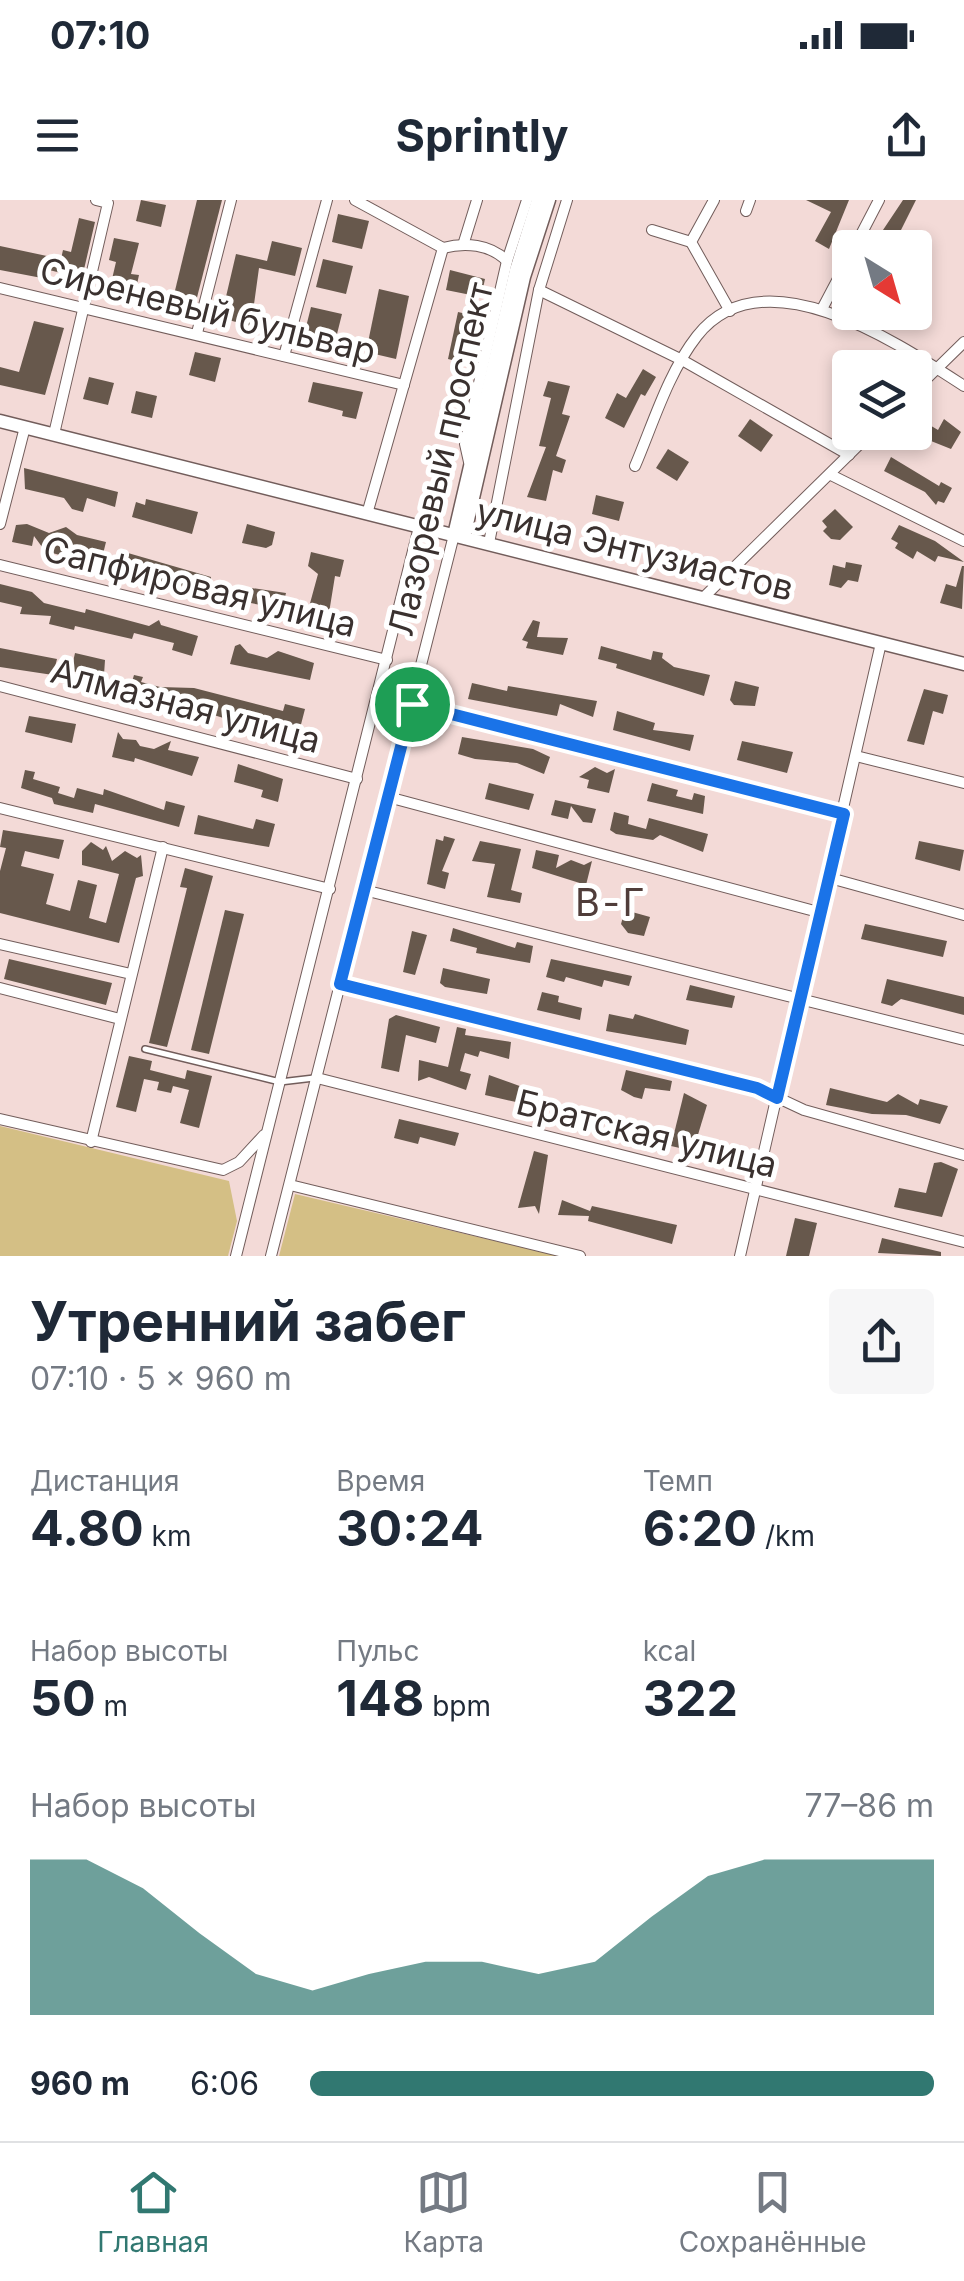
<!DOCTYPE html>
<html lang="ru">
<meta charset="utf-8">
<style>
body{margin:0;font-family:Inter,sans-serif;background:#f6f6f7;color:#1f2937;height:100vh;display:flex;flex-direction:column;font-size:38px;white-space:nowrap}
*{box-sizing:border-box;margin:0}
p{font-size:32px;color:#747a83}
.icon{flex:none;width:55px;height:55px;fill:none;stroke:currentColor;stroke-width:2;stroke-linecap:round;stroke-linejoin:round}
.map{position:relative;height:1056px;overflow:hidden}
.drawer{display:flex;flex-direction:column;background:#fff;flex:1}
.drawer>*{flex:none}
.needle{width:65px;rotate:143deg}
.buttons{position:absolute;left:832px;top:30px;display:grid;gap:20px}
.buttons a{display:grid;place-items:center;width:100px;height:100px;border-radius:10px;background:#fff;box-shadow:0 5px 15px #0003;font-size:50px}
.pin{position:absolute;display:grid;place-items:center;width:85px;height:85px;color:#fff;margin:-42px;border:5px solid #fff;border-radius:50%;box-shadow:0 2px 10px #0007}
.round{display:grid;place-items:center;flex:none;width:105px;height:105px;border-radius:10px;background:#f6f6f7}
.headline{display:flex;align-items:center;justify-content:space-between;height:170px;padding:0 30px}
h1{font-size:55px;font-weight:700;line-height:75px}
.stats{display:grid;grid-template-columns:repeat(3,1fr);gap:15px;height:170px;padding:10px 30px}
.stats div{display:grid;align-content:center}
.stats b{font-size:50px;font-weight:700}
.stats small{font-size:28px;font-weight:400}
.stats p{font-size:28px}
.chart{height:280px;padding:20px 30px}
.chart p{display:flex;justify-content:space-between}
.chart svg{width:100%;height:180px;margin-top:10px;fill:#317871;opacity:.7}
ul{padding:0 30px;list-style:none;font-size:32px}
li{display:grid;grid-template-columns:160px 120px 1fr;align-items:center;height:75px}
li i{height:25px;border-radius:12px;background:#317871}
.status{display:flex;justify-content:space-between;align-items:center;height:70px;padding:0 50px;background:#fff;direction:ltr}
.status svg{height:28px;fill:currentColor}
header{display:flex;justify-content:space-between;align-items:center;height:130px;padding:0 30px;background:#fff;font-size:45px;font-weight:700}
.dock{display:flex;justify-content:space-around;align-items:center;height:140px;border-top:2px solid #e0e1e3;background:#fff;font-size:28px;color:#747a83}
.dock a{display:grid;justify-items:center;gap:5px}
.dock .active{color:#317871}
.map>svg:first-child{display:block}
.green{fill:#d4bf85}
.building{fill:#67584c}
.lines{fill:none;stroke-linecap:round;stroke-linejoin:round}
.service-casing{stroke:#725d5b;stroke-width:8}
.minor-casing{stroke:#725d5b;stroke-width:12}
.tertiary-casing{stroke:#725d5b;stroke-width:15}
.service{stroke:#fff;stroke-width:5}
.minor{stroke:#fff;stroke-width:10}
.tertiary{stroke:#fff;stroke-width:12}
.route-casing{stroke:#fff;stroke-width:20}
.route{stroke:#1a73e8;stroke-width:12}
.labels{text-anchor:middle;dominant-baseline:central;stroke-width:10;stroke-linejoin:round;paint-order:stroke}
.street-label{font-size:35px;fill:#3a312f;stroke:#fff}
.neighbourhood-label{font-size:38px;letter-spacing:2.5px;fill:#503d3a;stroke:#fff}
</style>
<div class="status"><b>07:10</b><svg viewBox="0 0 49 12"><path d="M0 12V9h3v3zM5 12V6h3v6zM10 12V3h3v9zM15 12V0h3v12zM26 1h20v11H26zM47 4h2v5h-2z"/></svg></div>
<header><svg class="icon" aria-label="menu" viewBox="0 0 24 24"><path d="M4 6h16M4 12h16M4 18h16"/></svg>Sprintly<svg class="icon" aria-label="share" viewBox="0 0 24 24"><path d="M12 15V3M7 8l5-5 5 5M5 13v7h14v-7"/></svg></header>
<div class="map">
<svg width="964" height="1056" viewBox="0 0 964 1056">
<rect width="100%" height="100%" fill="#f3dad7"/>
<g class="green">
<polygon points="0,926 229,981 237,1021 228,1056 0,1056"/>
<polygon points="295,994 559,1056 279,1056"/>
</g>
<g class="building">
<polygon points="141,0 166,5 161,27 136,21"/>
<polygon points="197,0 222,0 193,113 171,107"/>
<polygon points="806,0 849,0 829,49 815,41 831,12"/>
<polygon points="903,0 916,0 892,48 881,48 885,39 879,36"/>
<polygon points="338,14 369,21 362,49 332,42"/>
<polygon points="79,18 95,22 82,78 49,70 47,79 0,70 0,46 61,59 63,50 71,52"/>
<polygon points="114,38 139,43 131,74 139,75 134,98 109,92 116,62 109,60"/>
<polygon points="272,41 302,48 295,76 259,68 251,126 221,118 236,54 267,61"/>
<polygon points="323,59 353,66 346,94 316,87"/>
<polygon points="450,70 485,79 481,97 446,90"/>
<polygon points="379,89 409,96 396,159 366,152"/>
<polygon points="311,107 342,114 335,142 304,135"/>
<polygon points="458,112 475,116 464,163 448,159"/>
<polygon points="34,121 64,128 45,195 0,185 0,167 19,172"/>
<polygon points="195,152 221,158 215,182 189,175"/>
<polygon points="643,169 656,177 645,196 641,194 624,228 605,218 617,193 626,198"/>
<polygon points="89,177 114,183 108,205 83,199"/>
<polygon points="548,181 570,186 562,214 570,216 556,256 566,260 562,273 553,270 546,301 527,297 546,247 539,246 551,198 543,196"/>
<polygon points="313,182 363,192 356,219 342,216 343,211 308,202"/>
<polygon points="136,191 157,196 152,218 131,213"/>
<polygon points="750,219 773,235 761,252 738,236"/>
<polygon points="944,219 961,232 951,249 921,237 928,224 938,230"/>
<polygon points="668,249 689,262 677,281 656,268"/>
<polygon points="891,257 939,286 941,282 952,288 944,303 938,301 936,305 925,292 884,271"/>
<polygon points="24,268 118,292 115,307 87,298 83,312 72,309 64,298 25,289"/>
<polygon points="596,295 624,302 619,321 592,314"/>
<polygon points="146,299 198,312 192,334 132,317 136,302 145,305"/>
<polygon points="835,309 853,327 840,340 831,339 823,331 827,327 822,321"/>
<polygon points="27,324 49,333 66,327 77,335 106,342 100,366 45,351 34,336 32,346 12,342 16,325"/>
<polygon points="247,324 275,332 272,345 266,348 242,343"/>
<polygon points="899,325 935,341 964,362 938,356 935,362 917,351 913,359 895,348 898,343 891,339"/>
<polygon points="121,351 211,377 208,391 116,372"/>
<polygon points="311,352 344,360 340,377 335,376 329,413 309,407 318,374 308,366"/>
<polygon points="846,362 862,365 858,382 848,380 841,388 829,385 833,365 845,368"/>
<polygon points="962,366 964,366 962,409 940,403 946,384 956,387"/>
<polygon points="0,384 32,392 44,403 85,413 86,409 149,426 159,420 161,425 198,436 192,456 172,450 174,443 134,433 132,439 75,426 74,430 49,424 51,416 20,414 22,407 0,402"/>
<polygon points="238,386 286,393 282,409 235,400"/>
<polygon points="533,420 540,422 537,437 568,438 563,455 526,448 528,442 522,440"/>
<polygon points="240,444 248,453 267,458 278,451 314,463 310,480 230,464 235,446"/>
<polygon points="601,446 651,460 653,451 663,453 662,458 674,467 710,475 704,496 616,468 617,464 598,459"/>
<polygon points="0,448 57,459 53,475 0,467"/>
<polygon points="75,453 105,460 104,475 96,485 83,482 85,474 71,471"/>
<polygon points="134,475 143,477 141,482 160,487 194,488 283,511 285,504 305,509 298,536 284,533 286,525 271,521 268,533 263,526 249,526 245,515 236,522 179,504 177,510 139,500 128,495"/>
<polygon points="735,481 759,487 755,506 734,505 730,500"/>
<polygon points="472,483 507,491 508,486 597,501 593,517 560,504 557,516 468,499"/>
<polygon points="924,489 948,495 943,514 933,511 924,545 907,541"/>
<polygon points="617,511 655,523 653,530 694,535 690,551 613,530"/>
<polygon points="29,516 76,524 72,543 25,532"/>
<polygon points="118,532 123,539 136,540 140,546 154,549 171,541 168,550 199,557 192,576 135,558 134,562 112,557"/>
<polygon points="462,537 533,549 550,557 544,574 517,563 475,559 458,554"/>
<polygon points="742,541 793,552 787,573 737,560"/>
<polygon points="238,564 283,579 278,602 261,597 263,590 234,582"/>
<polygon points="595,567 607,573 615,569 609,593 587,588 589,580 579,577"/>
<polygon points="25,570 35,572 33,579 60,587 58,593 74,598 77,588 103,595 104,589 164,610 166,601 185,606 179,627 95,604 93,613 54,604 52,598 21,588"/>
<polygon points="489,583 534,594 529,610 485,599"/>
<polygon points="652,583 678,590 676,596 692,600 694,593 705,596 703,614 647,601"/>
<polygon points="555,600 596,609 592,623 583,622 571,606 568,619 551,615"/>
<polygon points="614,612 629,616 628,624 646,629 649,618 708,634 703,652 660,635 653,640 616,634 610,630"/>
<polygon points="198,615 253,629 256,619 275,624 269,647 194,634"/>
<polygon points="3,630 64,640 59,659 25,651 21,666 54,674 46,704 70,711 78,680 97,685 89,718 106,723 119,674 82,665 82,651 91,642 103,650 106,646 112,661 125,651 137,658 141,655 143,676 136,678 119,743 0,713 0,671 6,648 0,647"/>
<polygon points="444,636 455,639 442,671 449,673 445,689 427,684 436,639 443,641"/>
<polygon points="480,641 521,649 511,690 522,693 520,703 487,697 495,664 472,661"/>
<polygon points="919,641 964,650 960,671 915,659"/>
<polygon points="536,650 559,655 556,668 571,660 584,665 592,661 586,685 532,668"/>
<polygon points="185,668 213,676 167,847 149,843 187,688 180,687"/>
<polygon points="225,710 244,714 209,854 191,850"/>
<polygon points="625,710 650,717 644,736 628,733 621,724"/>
<polygon points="865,724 947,741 943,757 861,739"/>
<polygon points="453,728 515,748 517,742 533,746 530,763 476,753 477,748 450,741"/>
<polygon points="412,731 427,735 415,775 403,772"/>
<polygon points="9,759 112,783 106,805 4,779"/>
<polygon points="551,759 632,776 629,786 604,780 602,787 566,777 564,782 546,777"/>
<polygon points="443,768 490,779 487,794 445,787 440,783"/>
<polygon points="887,779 964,797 964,815 901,799 892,806 881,803"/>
<polygon points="690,785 735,796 732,808 686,800"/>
<polygon points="542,792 559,796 558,802 582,808 580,820 537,810"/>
<polygon points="609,814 633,819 635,814 689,830 686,845 606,831"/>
<polygon points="396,815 440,827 436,843 406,835 399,872 381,868 389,819"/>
<polygon points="457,827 466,829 465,835 511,842 509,859 480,851 478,857 465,853 460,871 471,874 466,890 429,877 418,881 419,860 448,867"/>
<polygon points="129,856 152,861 150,870 185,879 187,870 212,876 199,928 180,923 189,890 173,886 171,893 157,890 159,882 144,879 136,912 116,907"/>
<polygon points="626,870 672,881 670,891 645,888 642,899 634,897 621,890"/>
<polygon points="489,875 536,892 525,914 516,902 485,895"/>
<polygon points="830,888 887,902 898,894 918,905 920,899 948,906 940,924 906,915 872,914 826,905"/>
<polygon points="684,893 707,905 693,951 671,946"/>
<polygon points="399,919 459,933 455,946 420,937 418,944 394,938"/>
<polygon points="534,951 548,955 539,1014 535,1006 518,1008"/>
<polygon points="941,962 958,969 942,1017 894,1007 899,988 926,993 934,963"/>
<polygon points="562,1000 590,1011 592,1006 677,1025 672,1044 588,1021 589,1016 558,1015"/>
<polygon points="795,1018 817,1023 809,1056 786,1056"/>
<polygon points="882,1038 941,1052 941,1056 878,1053"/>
</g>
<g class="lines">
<defs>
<polyline id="service" points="145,849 280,882 314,878"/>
<g id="minor">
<polyline points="355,0 443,48"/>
<polyline points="714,0 691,42 730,111"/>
<polyline points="746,11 750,0"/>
<polyline points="652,30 691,42"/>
<polyline points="464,42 477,0"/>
<path d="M443 48C465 42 490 44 507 61"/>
<polyline points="854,48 879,0"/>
<polyline points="0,88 404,185"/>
<polyline points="539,90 682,160 849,255"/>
<polyline points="822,109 850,56"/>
<polyline points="197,133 231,0"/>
<polyline points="284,156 327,0"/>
<polyline points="915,190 964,142"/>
<polyline points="54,234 108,3 96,0"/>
<polyline points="469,262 465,244 507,61 527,0"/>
<path d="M635 266C653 224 668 173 697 136 763 52 898 143 964 186"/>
<polyline points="831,275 964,341"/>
<polyline points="367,314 443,48"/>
<polyline points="0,324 25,227"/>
<polyline points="489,343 539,90 567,0"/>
<polyline points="0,365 387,460"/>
<polyline points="704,397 872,232"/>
<polyline points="0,486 357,579"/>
<polyline points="412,504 844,614"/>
<polyline points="856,556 964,583"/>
<polyline points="388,597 822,713"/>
<polyline points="0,608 330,689"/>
<polyline points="830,678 964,715"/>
<polyline points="364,690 964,840"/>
<polyline points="0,744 131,774"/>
<polyline points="341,785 757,888 804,910 964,955"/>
<polyline points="0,788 120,819"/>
<polyline points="317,878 964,1042"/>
<polyline points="0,919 223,970 239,962 264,935"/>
<polyline points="91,942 163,647"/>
<polyline points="290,985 580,1056"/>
<polyline points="236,1056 419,327"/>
<polyline points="271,1056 454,335"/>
<polyline points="740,1056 881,443"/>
</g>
<g id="tertiary">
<polyline points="0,221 964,464"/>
<polyline points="454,335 516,70 538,0"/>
<polyline points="464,337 524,77 549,0"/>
</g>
</defs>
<use href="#service" class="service-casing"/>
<use href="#minor" class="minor-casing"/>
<use href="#tertiary" class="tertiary-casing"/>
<use href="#service" class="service"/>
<use href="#minor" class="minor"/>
<use href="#tertiary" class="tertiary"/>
</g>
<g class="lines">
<defs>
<polygon id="route" points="412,504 844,614 777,898 757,888 340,784"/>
</defs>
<use href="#route" class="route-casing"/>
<use href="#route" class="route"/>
</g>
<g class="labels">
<g class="street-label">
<text transform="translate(208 110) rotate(14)">Сиреневый бульвар</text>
<text transform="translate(440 259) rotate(-77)">Лазоревый проспект</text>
<text transform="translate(635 349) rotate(14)">улица Энтузиастов</text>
<text transform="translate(200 386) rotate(14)">Сапфировая улица</text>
<text transform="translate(186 505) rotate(15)">Алмазная улица</text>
<text transform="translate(647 933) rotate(14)">Братская улица</text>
</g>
<g class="neighbourhood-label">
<text x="611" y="702">В-Г</text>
</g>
</g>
</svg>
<div class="buttons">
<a><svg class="needle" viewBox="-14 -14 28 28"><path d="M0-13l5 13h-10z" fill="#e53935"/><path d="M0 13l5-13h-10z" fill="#747a83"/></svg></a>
<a><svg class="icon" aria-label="layers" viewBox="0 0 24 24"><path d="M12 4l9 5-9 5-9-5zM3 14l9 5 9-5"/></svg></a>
</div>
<div class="pin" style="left:412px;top:504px;background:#1e9e55"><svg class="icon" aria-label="arrive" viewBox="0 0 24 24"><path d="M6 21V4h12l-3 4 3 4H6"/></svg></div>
</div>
<section class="drawer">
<div class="headline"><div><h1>Утренний забег</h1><p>07:10 · 5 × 960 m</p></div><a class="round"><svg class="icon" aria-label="share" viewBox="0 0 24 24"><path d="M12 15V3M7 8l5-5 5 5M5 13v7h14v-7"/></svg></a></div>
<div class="stats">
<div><p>Дистанция</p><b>4.80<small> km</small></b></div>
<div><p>Время</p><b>30:24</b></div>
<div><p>Темп</p><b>6:20<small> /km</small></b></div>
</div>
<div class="stats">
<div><p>Набор высоты</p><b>50<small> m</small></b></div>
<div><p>Пульс</p><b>148<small> bpm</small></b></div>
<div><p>kcal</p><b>322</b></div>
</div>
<div class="chart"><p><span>Набор высоты</span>77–86 m</p>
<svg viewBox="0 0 160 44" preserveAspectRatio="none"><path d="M0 44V6L10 6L20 13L30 24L40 34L50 38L60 34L70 31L80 31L90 34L100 31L110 20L120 10L130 6L140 6L150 6L160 6V44z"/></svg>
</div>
<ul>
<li><b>960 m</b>6:06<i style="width:100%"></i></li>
</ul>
</section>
<nav class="dock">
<a class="active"><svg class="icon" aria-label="home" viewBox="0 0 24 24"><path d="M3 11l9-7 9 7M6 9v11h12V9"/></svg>Главная</a>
<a><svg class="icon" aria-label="map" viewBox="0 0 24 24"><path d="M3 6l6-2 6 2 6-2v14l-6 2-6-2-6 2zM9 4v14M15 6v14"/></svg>Карта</a>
<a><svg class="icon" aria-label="saved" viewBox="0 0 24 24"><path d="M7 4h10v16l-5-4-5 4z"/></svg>Сохранённые</a>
</nav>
